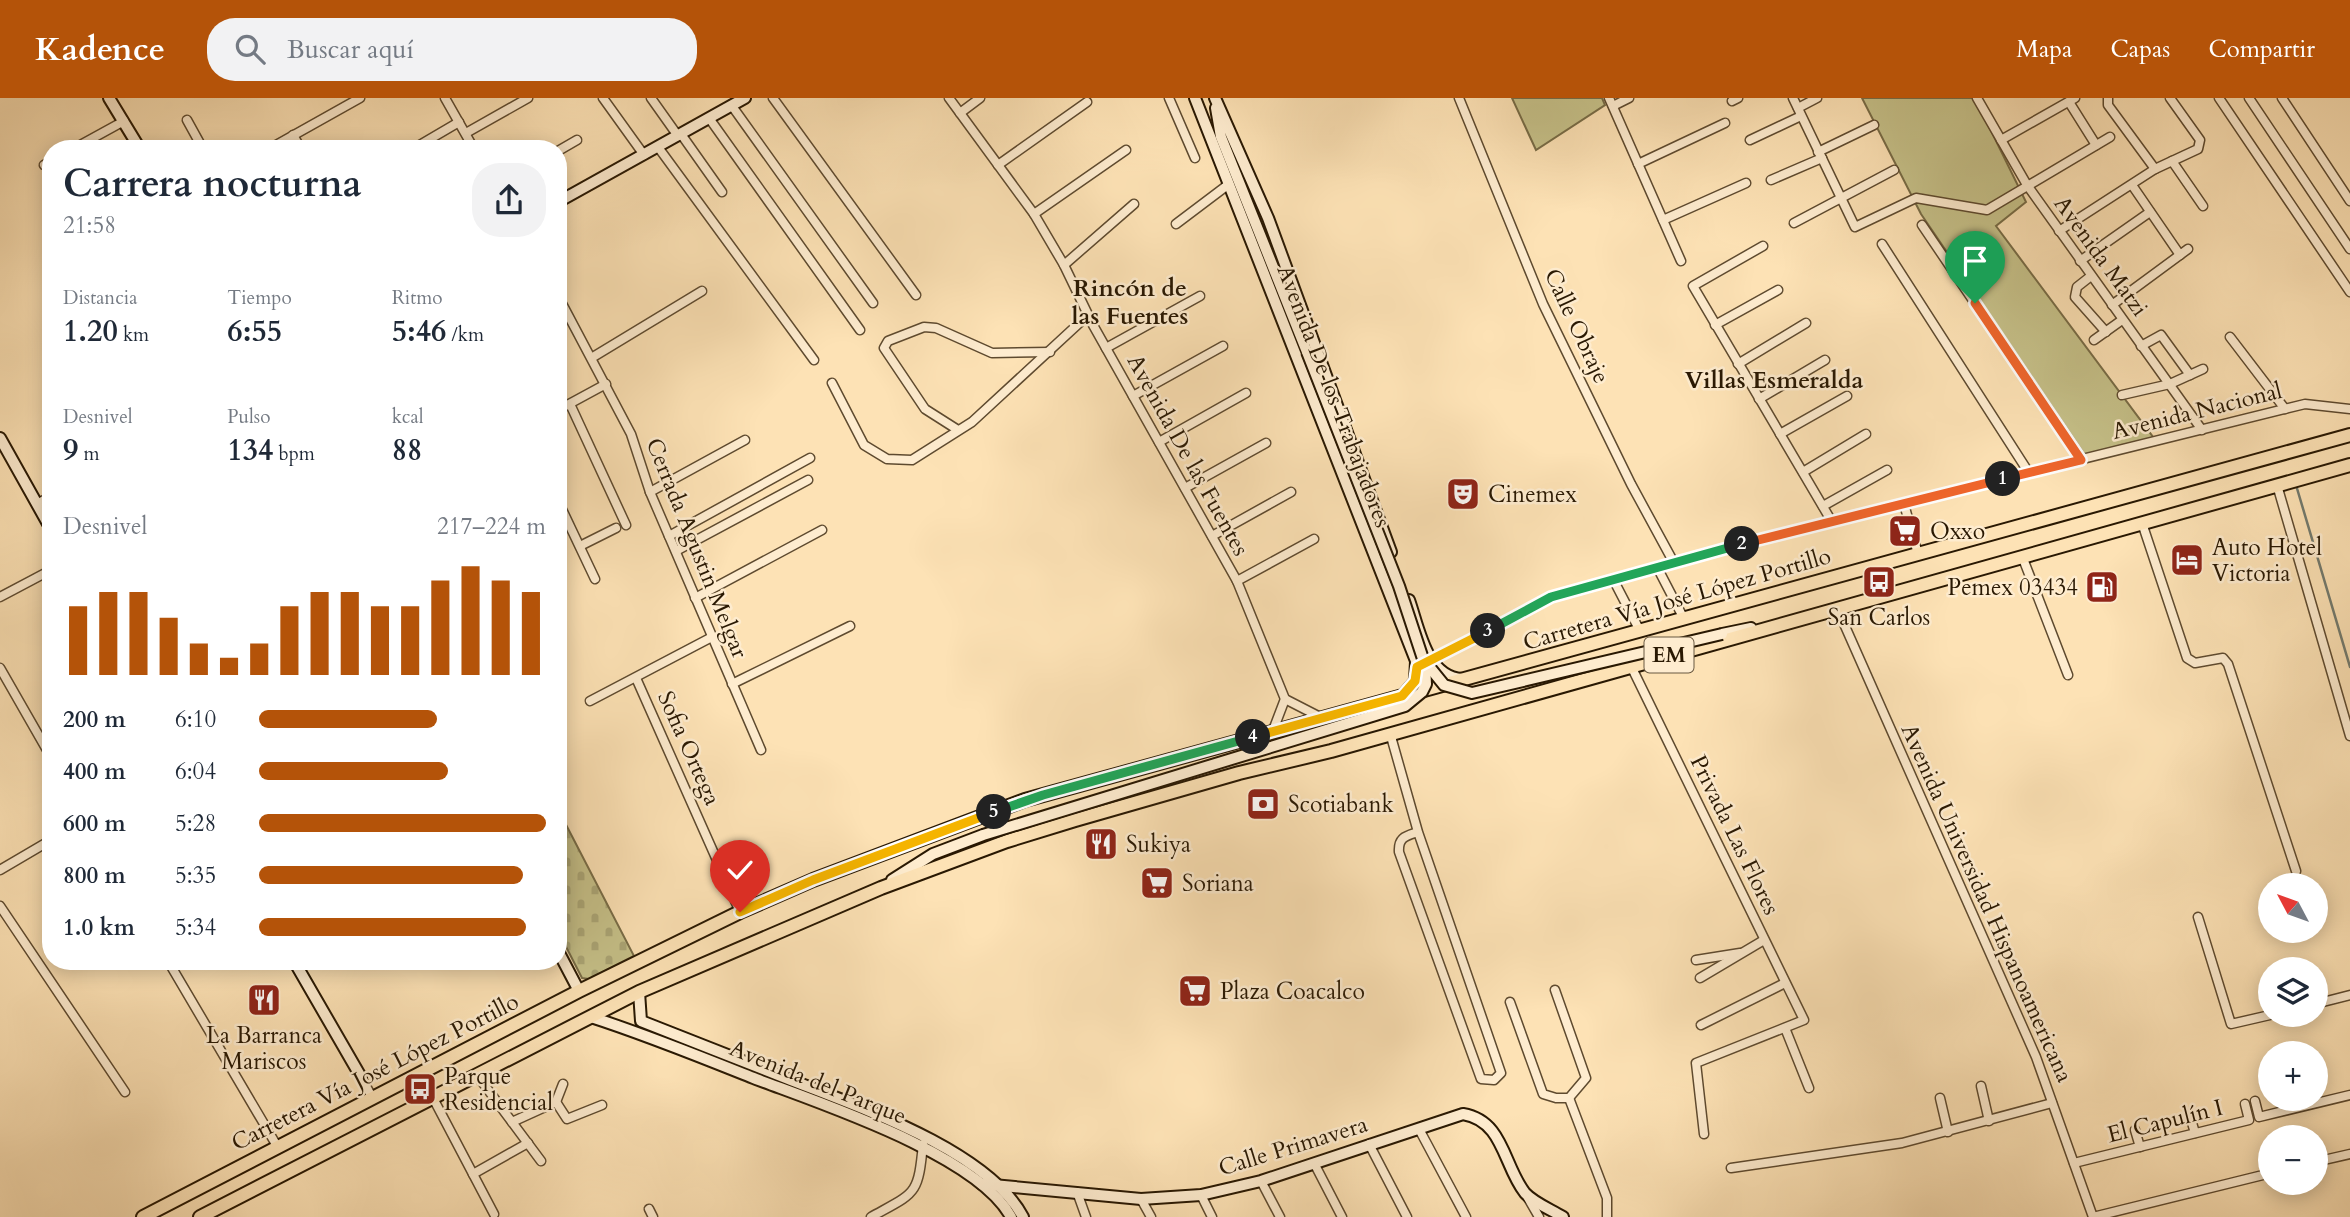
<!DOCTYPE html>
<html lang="es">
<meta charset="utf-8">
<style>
body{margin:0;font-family:Cardo,serif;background:#f2f2f3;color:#1f2937;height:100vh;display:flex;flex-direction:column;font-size:26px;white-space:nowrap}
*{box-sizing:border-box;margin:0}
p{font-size:23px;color:#747a83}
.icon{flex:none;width:38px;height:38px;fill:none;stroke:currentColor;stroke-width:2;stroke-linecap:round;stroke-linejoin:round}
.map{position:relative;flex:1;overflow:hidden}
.panel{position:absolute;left:42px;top:42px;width:525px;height:830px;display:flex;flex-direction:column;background:#fff;border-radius:28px;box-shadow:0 4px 18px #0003}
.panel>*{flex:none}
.needle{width:46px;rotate:311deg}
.fabs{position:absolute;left:2258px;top:775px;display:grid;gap:14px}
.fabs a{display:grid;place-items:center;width:70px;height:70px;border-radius:50%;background:#fff;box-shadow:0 4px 18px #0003;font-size:35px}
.pin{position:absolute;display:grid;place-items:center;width:60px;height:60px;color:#fff;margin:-72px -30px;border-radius:50% 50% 50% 0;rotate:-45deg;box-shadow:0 0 7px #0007}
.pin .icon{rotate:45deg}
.km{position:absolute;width:35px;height:35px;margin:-18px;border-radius:50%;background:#222;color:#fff;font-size:19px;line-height:35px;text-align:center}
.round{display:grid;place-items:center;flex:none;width:74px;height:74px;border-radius:28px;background:#f2f2f3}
.head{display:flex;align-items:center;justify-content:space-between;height:119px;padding:0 21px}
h1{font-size:38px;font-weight:800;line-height:52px}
.stats{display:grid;grid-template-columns:repeat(3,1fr);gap:10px;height:119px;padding:7px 21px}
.stats div{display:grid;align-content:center}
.stats b{font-size:30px;font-weight:800}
.stats small{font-size:19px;font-weight:400}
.stats p{font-size:19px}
.chart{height:196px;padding:14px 21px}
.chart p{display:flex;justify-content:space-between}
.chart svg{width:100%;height:126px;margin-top:7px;stroke:#b45309;stroke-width:6}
ul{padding:0 21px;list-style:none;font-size:23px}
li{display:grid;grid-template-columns:112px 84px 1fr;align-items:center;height:52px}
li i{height:18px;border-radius:9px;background:#b45309}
header{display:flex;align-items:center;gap:42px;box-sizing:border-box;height:98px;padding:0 35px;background:#b45309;color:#fff}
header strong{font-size:33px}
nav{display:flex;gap:38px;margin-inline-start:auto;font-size:24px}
.search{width:490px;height:63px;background:#f2f2f3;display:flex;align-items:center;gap:18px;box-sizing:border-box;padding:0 24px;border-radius:28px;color:#747a83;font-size:26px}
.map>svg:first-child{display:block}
.green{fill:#c6c189;stroke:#786c46;stroke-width:2}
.cemetery{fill:url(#cemetery-stones);stroke:#786c46;stroke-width:2}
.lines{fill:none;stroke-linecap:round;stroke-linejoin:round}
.stream{stroke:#727a6e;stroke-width:2.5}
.street-casing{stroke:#5e4a2f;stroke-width:11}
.secondary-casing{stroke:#291802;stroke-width:14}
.primary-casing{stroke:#291802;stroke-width:16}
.street{stroke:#feeccf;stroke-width:8}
.secondary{stroke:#feeccf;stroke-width:10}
.primary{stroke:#fde2b5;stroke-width:12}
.secondary-bridge-casing{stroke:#291802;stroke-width:14;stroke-linecap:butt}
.secondary-bridge{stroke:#feeccf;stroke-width:10}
.split-1-casing{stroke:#fff;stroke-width:14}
.split-2-casing{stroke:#fff;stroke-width:14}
.split-3-casing{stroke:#fff;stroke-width:14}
.split-4-casing{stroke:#fff;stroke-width:14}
.split-5-casing{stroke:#fff;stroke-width:14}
.split-6-casing{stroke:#fff;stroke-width:14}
.split-1{stroke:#f0652b;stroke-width:9}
.split-2{stroke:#f0652b;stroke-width:9}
.split-3{stroke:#22a559;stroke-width:9}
.split-4{stroke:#f5b400;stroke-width:9}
.split-5{stroke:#22a559;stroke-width:9}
.split-6{stroke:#f5b400;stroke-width:9}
.labels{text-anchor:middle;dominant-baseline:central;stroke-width:5;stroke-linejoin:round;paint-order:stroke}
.shield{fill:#feeccf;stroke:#695840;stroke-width:2}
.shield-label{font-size:21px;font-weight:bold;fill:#291802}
.street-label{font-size:23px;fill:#291802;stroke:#feeccf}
.poi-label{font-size:23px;fill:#291802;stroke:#feeccf;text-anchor:start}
.neighbourhood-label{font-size:24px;font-weight:bold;fill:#291802;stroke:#feeccf}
</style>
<header>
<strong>Kadence</strong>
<div class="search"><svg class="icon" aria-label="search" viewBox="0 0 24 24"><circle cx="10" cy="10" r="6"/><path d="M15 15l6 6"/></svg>Buscar aquí</div>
<nav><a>Mapa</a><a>Capas</a><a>Compartir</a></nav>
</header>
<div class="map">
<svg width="2350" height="1119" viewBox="0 0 2350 1119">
<defs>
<pattern id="cemetery-stones" width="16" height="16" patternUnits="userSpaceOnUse" patternTransform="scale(1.75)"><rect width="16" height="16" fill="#c6c189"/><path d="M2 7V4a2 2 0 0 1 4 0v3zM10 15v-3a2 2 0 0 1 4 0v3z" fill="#aaa575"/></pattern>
</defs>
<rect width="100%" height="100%" fill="#fde2b5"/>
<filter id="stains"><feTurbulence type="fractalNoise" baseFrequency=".00286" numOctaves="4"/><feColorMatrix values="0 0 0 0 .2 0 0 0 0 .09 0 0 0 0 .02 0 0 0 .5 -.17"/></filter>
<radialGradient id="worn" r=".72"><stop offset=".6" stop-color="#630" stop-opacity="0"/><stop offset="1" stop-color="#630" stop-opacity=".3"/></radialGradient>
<g class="green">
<polygon points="1512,0 1602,0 1605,7 1536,52"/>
<polygon points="1862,0 1975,0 2026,104 1996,128 2156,343 2087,360 1921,116"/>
</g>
<polygon class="cemetery" points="561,717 634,858 589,881 582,880 558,833"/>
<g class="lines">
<polyline class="stream" points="2296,387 2350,569"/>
<defs>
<g id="street">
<polyline points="445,0 474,51"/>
<polyline points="603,0 644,57"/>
<polyline points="651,0 678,38"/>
<polyline points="773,0 916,197"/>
<polyline points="949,0 1034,116 1064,167 1093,227 1237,483 1285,601 1322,620"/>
<polyline points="1169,0 1195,60"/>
<polyline points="1459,0 1543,206 1631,386 1674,465"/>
<polyline points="1609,0 1681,163"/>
<polyline points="1793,0 1855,129 1916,100 1987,112 2110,39"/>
<polyline points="1977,0 2027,87 2202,332"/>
<polyline points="2108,0 2108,7 2155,71"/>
<polyline points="2219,0 2350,194"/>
<polyline points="2249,0 2350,151"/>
<polyline points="2282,0 2350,103"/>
<polyline points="1732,3 1738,0"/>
<polyline points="2069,4 2096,47"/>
<polyline points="732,8 873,205"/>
<polyline points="1613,8 1629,0"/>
<polyline points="1798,10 1817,0"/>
<polyline points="960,15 980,0"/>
<polyline points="709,20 860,232"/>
<polyline points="187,22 203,51"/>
<polyline points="466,35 528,0"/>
<polyline points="681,36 722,94"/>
<polyline points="293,37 301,51"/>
<polyline points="1750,42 1801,18"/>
<polyline points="2001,42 2075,0"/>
<polyline points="658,49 814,262"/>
<polyline points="73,51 124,23"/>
<polyline points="269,51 360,0"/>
<polyline points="413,51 459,24"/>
<polyline points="558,53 577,42"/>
<polyline points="1818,54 1874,27"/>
<polyline points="2172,63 2203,108"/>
<polyline points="1638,66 1725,25"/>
<polyline points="44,67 51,63"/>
<polyline points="998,67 1087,4"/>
<polyline points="1771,82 1822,60"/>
<polyline points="2132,87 2180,157"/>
<polyline points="1034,116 1126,52"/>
<polyline points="1663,122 1746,85"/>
<polyline points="1794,125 1894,72"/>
<polyline points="1176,126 1229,86"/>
<polyline points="1922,127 2081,362"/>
<polyline points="2059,133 2155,71 2198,51 2200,42 2170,0"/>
<polyline points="1882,146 2029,375"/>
<polyline points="1763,148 1693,188 1832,424"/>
<polyline points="2080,163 2150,114"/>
<polyline points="1064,167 1134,106"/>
<polyline points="2091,178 2077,189 2075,199 2106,234"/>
<polyline points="558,198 631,336 650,394 761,652"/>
<polyline points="2112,207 2188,151"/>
<polyline points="1715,227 1778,192"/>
<polyline points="2230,239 2285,311"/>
<polyline points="2094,242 2122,222"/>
<polyline points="2141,248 2161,237 2190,277"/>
<polyline points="1106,250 1200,198"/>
<polyline points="593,259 702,193"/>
<polyline points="1738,266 1806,225"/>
<polyline points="832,285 864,347 887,361 912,362 972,324 1088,217"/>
<polyline points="2122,297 2170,286 2203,271"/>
<polyline points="1133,298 1223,248"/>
<polyline points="1759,301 1825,262"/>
<polyline points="570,306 626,427"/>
<polyline points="558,312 606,286"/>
<polyline points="958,332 925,311 884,250 888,243 924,229 936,230 992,255 1050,254"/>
<polyline points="1780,336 1847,298"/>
<polyline points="1159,344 1246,295"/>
<polyline points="1803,374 1866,336"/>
<polyline points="2277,387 2350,638"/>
<polyline points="1185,390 1266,345"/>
<polyline points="650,394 745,342"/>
<polyline points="558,403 595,481"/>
<polyline points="37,406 51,398"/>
<polyline points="1904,406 1918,456"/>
<polyline points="1823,408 1887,372"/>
<polyline points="2142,425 2187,560 2195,565 2223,560 2228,566 2296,773"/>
<polyline points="669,438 810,360"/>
<polyline points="1212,438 1291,394"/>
<polyline points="580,448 616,430"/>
<polyline points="676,453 808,382"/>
<polyline points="2022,458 2068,577"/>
<polyline points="1657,469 1684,521"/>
<polyline points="1613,481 1640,533"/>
<polyline points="1237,483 1314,441"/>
<polyline points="0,499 51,472"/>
<polyline points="695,500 822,432"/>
<polyline points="1837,510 2036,959 2093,1119 2263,1077"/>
<polyline points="1428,564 1551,499 1613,481 1763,440 2305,306 2350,311"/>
<polyline points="1631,568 1804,922 1696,965 1704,1036"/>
<polyline points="0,570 51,659"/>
<polyline points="636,580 740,814"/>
<polyline points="732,586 850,528"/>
<polyline points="590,603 712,539"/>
<polyline points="1272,635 1285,601"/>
<path d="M1390 635 1418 734C1406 738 1398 739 1399 754L1481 981 1494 982 1501 975 1418 734"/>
<polyline points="0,772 51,742"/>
<polyline points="0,808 125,994"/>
<polyline points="2198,819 2231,926 2270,917"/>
<polyline points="1696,862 1740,855"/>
<polyline points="168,863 277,1048"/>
<polyline points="1700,880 1764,842"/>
<polyline points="1510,904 1543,996 1556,1000 1569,1000 1586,980 1555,892"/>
<polyline points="2315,906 2350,897"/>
<polyline points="1701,927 1785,885"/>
<polyline points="1785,930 1809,990"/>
<polyline points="477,977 541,1063"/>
<polyline points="361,979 373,1001"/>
<polyline points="1981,988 1989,1023"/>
<polyline points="433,1000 494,1116"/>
<polyline points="1569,1000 1607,1100 1607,1119"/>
<polyline points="1940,1000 1948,1034"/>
<polyline points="2255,1003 2259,1019 2350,997"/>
<polyline points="556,1004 567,1021 602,1007"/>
<polyline points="2190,1018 2195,1035"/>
<polyline points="512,1024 556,1004 563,986"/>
<polyline points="1419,1031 1466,1119"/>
<polyline points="2135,1032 2140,1049"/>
<polyline points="1369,1046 1407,1119"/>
<polyline points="2315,1064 2350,1056"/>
<polyline points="1314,1065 1342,1119"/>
<polyline points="2074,1065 2249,1022 2245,1006"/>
<polyline points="1731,1070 1902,1045 2052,1005"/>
<polyline points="473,1076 528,1045"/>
<polyline points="1261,1083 1280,1119"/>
<polyline points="1077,1094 1086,1119"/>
<polyline points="1201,1097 1212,1119"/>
<polyline points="1528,1100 1539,1119"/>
<polyline points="1141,1101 1151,1119"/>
<polyline points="649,1111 653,1119"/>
<path d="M871 1119C916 1094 918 1098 923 1046"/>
</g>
<g id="secondary">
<polyline points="109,0 140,51"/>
<polyline points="1195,0 1416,563 1415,583 1402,598"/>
<polyline points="1215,0 1268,120 1391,454"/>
<polyline points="1216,10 1221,39 1307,254"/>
<polyline points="558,104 745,0"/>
<polyline points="0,340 51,431"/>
<path d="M1409 502C1419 530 1426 579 1462 581"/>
<polyline points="1722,536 1751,530"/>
<polyline points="892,782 933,756 983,737"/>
<polyline points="558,853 579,893"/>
<polyline points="294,863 361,979"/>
<path d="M639 894 641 923C689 942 738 961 786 980 854 1007 988 1052 1023 1119"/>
<path d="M591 919C647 937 701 959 756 981 822 1006 978 1057 1011 1119"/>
<path d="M982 1086 1141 1101 1201 1097 1261 1083 1463 1016C1504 1023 1503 1067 1525 1095 1534 1105 1552 1112 1563 1119"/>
</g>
<g id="primary">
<polyline points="143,1119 579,893 740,814 813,782 1025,702 2350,337"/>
<polyline points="200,1119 639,894 881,790 1007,743 1075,722 1239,675 1331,653 2350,367"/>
</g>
</defs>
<use href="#street" class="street-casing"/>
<use href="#secondary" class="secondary-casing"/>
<use href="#primary" class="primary-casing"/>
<use href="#street" class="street"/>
<use href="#secondary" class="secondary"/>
<use href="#primary" class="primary"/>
<defs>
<g id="secondary-bridge">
<polyline points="1427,566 1444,587 1472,595 1722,536"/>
<polyline points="983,737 1405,608 1422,594 1426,586 1425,567 1399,488 1307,254"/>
</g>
</defs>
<use href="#secondary-bridge" class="secondary-bridge-casing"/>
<use href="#secondary-bridge" class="secondary-bridge"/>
</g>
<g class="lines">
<defs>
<polyline id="split-1" points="1975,205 2081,362 2003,381"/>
<polyline id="split-2" points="1742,446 2003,381"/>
<polyline id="split-3" points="1488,533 1551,499 1742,446"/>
<polyline id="split-4" points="1253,639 1402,598 1415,583 1417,569 1488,533"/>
<polyline id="split-5" points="994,714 1043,697 1253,639"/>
<polyline id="split-6" points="740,814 813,782 994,714"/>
</defs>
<use href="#split-1" class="split-1-casing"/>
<use href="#split-2" class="split-2-casing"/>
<use href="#split-3" class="split-3-casing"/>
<use href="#split-4" class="split-4-casing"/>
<use href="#split-5" class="split-5-casing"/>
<use href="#split-6" class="split-6-casing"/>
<use href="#split-1" class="split-1"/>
<use href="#split-2" class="split-2"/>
<use href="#split-3" class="split-3"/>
<use href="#split-4" class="split-4"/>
<use href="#split-5" class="split-5"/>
<use href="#split-6" class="split-6"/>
</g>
<defs>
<symbol id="theatre-square" viewBox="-11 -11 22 22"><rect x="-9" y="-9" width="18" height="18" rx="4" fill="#8f2418" stroke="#feeccf"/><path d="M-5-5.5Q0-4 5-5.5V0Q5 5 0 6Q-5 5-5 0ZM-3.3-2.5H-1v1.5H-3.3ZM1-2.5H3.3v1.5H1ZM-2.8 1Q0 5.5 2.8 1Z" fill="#fff"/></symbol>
<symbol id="supermarket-square" viewBox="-11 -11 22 22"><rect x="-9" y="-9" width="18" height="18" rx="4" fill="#8f2418" stroke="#feeccf"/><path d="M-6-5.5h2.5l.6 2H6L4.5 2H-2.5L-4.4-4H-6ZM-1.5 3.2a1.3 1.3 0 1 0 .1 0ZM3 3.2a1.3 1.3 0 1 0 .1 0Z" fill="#fff"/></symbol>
<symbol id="hotel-square" viewBox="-11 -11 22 22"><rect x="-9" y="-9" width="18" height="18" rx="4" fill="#8f2418" stroke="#feeccf"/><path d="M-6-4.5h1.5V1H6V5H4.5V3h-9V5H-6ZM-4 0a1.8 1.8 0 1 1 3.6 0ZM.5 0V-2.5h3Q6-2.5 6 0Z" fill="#fff"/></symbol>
<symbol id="bus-square" viewBox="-11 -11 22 22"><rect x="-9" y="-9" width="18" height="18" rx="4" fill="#8f2418" stroke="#feeccf"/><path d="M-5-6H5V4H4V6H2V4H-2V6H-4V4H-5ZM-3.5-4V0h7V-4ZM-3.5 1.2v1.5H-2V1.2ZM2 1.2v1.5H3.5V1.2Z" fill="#fff"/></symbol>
<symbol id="fuel-square" viewBox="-11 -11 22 22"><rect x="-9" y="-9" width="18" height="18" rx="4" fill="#8f2418" stroke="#feeccf"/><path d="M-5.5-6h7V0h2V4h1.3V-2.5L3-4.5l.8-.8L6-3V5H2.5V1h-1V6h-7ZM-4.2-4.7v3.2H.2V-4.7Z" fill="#fff"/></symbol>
<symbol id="bank-square" viewBox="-11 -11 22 22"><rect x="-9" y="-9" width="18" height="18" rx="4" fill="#8f2418" stroke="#feeccf"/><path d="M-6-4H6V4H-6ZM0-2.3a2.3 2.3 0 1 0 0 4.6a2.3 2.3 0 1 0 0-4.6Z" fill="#fff"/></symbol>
<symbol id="restaurant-square" viewBox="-11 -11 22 22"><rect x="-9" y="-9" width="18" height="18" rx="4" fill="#8f2418" stroke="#feeccf"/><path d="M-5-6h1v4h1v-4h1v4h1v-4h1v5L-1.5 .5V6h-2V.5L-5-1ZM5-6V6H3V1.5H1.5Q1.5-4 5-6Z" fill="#fff"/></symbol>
</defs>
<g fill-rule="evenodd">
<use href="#theatre-square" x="1444" y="377" width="38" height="38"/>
<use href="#supermarket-square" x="1886" y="414" width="38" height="38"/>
<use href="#hotel-square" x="2168" y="443" width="38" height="38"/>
<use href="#bus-square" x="1860" y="465" width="38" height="38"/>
<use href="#fuel-square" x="2083" y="470" width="38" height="38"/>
<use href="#bank-square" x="1244" y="687" width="38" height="38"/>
<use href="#restaurant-square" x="1082" y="727" width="38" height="38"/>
<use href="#supermarket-square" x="1138" y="766" width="38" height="38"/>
<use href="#supermarket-square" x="1176" y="874" width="38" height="38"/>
<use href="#restaurant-square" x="245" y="883" width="38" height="38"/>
<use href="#bus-square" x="401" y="972" width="38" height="38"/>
</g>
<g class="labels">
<rect class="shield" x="1644.5" y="539.5" width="49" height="35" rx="5"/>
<g class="shield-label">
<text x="1669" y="557">EM</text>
</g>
<g class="street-label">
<text transform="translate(2101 158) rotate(54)">Avenida Matzi</text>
<text transform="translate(1577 228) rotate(65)">Calle Obraje</text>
<text transform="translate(1334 298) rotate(69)">Avenida De los Trabajadores</text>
<text transform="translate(2197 313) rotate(-14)">Avenida Nacional</text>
<text transform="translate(1188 357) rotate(61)">Avenida De las Fuentes</text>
<text transform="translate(697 450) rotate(68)">Cerrada Agustin Melgar</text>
<text transform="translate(1677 501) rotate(-16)">Carretera Vía José López Portillo</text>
<text transform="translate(689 650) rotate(66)">Sofia Ortega</text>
<text transform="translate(1735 737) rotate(64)">Privada Las Flores</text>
<text transform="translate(1987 805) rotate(66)">Avenida Universidad Hispanoamericana</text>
<text transform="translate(375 974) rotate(-27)">Carretera Vía José López Portillo</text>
<text transform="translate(818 984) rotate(22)">Avenida del Parque</text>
<text transform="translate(2165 1023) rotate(-14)">El Capulín I</text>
<text transform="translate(1293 1048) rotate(-17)">Calle Primavera</text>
</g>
<g class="poi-label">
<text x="1488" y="396">Cinemex</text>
<text x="1930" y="433">Oxxo</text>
<text x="2212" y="449">Auto Hotel<tspan x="2212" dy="26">Victoria</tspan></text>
<text x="2078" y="489" text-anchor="end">Pemex 03434</text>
<text x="1879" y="519" text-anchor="middle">San Carlos</text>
<text x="1288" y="706">Scotiabank</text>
<text x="1126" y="746">Sukiya</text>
<text x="1182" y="785">Soriana</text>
<text x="1220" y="893">Plaza Coacalco</text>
<text x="264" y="937" text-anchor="middle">La Barranca<tspan x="264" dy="26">Mariscos</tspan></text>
<text x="444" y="978">Parque<tspan x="444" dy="26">Residencial</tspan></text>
</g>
<g class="neighbourhood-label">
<text x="1130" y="190">Rincón de<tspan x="1130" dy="28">las Fuentes</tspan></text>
<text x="1774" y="282">Villas Esmeralda</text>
</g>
</g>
<rect width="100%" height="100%" filter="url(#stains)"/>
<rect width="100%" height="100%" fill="url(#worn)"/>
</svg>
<div class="fabs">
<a><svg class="needle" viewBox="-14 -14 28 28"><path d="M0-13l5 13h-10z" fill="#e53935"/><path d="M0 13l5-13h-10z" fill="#747a83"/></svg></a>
<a><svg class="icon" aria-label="layers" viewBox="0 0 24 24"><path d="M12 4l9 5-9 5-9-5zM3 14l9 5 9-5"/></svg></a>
<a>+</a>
<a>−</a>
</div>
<div class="pin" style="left:1975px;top:205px;background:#1e9e55"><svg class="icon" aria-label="arrive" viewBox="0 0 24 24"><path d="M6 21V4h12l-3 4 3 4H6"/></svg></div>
<div class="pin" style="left:740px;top:814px;background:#d93025"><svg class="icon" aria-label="check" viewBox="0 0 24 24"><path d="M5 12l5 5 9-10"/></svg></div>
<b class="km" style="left:2003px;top:381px">1</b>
<b class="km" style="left:1742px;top:446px">2</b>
<b class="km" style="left:1488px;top:533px">3</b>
<b class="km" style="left:1253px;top:639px">4</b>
<b class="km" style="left:994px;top:714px">5</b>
<section class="panel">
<div class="head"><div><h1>Carrera nocturna</h1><p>21:58</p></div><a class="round"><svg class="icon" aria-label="share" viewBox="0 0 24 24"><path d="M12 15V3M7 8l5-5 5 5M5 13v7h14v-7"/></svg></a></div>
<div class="stats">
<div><p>Distancia</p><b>1.20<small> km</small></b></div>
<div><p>Tiempo</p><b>6:55</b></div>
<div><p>Ritmo</p><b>5:46<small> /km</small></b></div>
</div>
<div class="stats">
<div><p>Desnivel</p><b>9<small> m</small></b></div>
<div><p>Pulso</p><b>134<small> bpm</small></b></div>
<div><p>kcal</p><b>88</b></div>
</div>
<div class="chart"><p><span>Desnivel</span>217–224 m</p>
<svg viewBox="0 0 160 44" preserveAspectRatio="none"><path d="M5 44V20M15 44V15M25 44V15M35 44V24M45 44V33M55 44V38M65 44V33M75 44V20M85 44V15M95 44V15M105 44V20M115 44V20M125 44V11M135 44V6M145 44V11M155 44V15"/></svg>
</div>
<ul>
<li><b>200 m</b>6:10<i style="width:62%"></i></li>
<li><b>400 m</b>6:04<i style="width:66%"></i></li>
<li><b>600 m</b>5:28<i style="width:100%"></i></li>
<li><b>800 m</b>5:35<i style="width:92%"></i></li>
<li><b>1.0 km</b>5:34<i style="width:93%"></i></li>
</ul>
</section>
</div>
